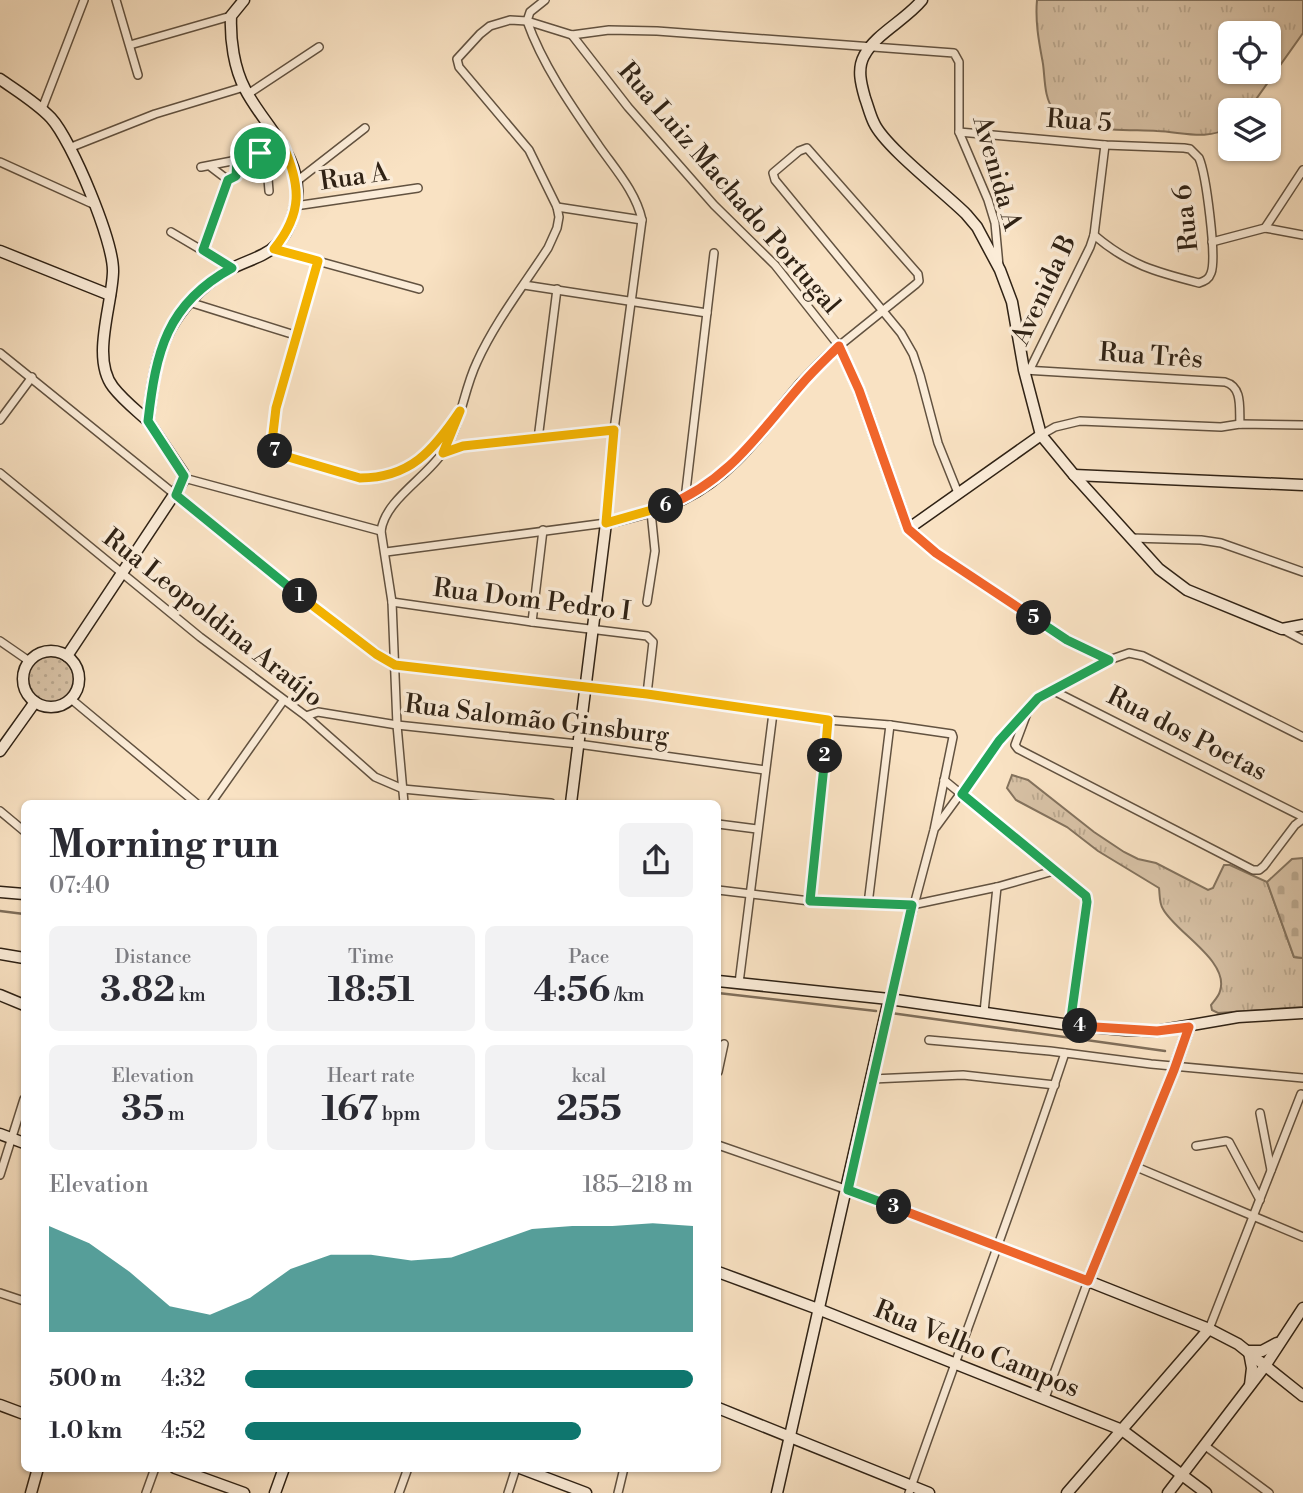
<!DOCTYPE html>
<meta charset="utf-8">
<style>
body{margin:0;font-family:"Libre Bodoni",serif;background:#f2f2f3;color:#2b2b33;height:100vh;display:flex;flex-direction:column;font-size:26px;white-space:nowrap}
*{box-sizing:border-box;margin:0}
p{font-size:23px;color:#7c7c81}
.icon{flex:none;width:38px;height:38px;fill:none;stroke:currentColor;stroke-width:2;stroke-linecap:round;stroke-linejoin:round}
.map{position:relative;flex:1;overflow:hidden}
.side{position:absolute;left:21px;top:800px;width:700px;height:672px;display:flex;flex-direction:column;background:#fff;border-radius:10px;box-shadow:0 2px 5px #0004}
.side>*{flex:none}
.tools{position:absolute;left:1218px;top:21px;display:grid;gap:14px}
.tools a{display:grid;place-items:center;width:63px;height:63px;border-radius:10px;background:#fff;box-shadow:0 2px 5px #0004;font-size:35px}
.pin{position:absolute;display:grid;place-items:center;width:60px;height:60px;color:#fff;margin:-30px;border:4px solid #fff;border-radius:50%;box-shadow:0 2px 7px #0007}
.km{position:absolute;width:35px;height:35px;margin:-18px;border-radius:50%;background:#222;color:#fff;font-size:19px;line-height:35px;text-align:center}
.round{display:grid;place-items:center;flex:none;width:74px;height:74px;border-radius:10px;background:#f2f2f3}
.head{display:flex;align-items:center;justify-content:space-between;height:119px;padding:0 28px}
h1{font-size:38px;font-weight:700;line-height:52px}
.figures{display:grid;grid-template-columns:repeat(3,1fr);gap:10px;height:119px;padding:7px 28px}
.figures div{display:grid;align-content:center;border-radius:10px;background:#f2f2f3;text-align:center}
.figures b{font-size:35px;font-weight:700}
.figures small{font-size:19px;font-weight:400}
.figures p{font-size:19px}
.chart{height:196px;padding:14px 28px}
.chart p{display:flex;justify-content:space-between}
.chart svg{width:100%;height:126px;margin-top:7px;fill:#0f766e;opacity:.7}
ul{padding:0 28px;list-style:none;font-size:23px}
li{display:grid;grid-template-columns:112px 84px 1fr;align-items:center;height:52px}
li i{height:18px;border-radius:9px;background:#0f766e}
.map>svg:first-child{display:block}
.grass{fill:url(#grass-tufts);stroke:#83725d;stroke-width:2;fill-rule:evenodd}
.cemetery{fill:url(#cemetery-stones);stroke:#83725d;stroke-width:2}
.park{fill:url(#park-dots);stroke:#83725d;stroke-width:2}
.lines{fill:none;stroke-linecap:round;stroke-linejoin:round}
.stream{stroke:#7f6e5a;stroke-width:2.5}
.street-casing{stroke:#625240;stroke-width:10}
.secondary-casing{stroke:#2f2215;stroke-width:13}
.street{stroke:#fbecd8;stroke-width:7}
.secondary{stroke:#fbecd8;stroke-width:10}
.split-1-casing{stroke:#fff;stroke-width:14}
.split-2-casing{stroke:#fff;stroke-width:14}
.split-3-casing{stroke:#fff;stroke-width:14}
.split-4-casing{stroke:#fff;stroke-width:14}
.split-5-casing{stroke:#fff;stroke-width:14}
.split-6-casing{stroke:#fff;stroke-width:14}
.split-7-casing{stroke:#fff;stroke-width:14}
.split-8-casing{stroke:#fff;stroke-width:14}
.split-1{stroke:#22a559;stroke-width:9}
.split-2{stroke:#f5b400;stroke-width:9}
.split-3{stroke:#22a559;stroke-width:9}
.split-4{stroke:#f0652b;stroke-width:9}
.split-5{stroke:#22a559;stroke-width:9}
.split-6{stroke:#f0652b;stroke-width:9}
.split-7{stroke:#f5b400;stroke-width:9}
.split-8{stroke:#f5b400;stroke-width:9}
.labels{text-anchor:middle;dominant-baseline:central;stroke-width:7;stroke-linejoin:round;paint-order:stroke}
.street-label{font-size:26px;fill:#2f2215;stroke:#fbecd8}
</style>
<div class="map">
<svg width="1303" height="1493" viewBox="0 0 1303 1493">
<defs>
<pattern id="grass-tufts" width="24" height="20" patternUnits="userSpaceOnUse" patternTransform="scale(1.75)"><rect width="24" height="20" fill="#d7c1a5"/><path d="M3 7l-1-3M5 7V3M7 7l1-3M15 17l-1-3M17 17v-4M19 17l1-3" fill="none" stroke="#b9a68d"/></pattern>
<pattern id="cemetery-stones" width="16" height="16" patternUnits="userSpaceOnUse" patternTransform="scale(1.75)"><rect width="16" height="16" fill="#d7c1a5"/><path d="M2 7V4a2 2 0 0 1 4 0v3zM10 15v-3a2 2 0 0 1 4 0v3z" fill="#b9a68d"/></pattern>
<pattern id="park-dots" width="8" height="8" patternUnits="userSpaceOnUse" patternTransform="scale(1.75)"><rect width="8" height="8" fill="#d7c1a5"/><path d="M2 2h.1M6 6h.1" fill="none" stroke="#b9a68d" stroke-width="1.8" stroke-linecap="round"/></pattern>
</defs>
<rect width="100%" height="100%" fill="#f9e2c3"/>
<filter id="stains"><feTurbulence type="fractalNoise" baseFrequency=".00286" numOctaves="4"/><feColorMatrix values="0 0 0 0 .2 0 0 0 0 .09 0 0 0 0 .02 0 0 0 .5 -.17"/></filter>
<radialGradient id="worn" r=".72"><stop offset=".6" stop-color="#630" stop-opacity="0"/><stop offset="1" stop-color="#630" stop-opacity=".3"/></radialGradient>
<g class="grass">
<path d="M1037 0H1303V33L1254 102 1246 110H1230V127C1207 141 1183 132 1157 131 1129 129 1074 134 1054 110 1044 99 1045 78 1043 64 1039 42 1035 22 1037 0ZM1230 33H1269V72H1230Z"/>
<path d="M1012 775 1028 780 1094 832 1124 852 1138 859 1156 863 1208 890 1213 888 1224 865H1230L1267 882 1294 957 1303 958V1007L1218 1013 1212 1010 1211 1005C1214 1001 1219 996 1220 991 1230 961 1175 932 1163 909 1159 903 1160 895 1159 888L1098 851 1067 827 1016 800 1007 788Z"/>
</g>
<polygon class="cemetery" points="1303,858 1303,958 1294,957 1267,882 1292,859"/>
<circle class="park" cx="50" cy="680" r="24"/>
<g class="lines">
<g class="stream">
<polyline points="0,911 24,914"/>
<polyline points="718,993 876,1011"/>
<polyline points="891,1013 1165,1051"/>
</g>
<defs>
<g id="street">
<polyline points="116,0 138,75"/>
<polyline points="527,21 530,12 545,0"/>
<polyline points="572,35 628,107 714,205 775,265 839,346 916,284 919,281 918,274 807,148 799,151 773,173 775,180 901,333 913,354 920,375 938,443 958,493"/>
<polyline points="130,45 231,16"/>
<polyline points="248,94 319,47"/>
<polyline points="42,109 84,0"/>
<path d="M959 132 1105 145 1184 148 1190 149 1199 158C1206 174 1217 258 1211 273 1209 279 1205 281 1199 283 1156 272 1129 265 1094 235"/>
<polyline points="69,148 155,114 244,87"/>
<polyline points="260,153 268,179 269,191"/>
<polyline points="0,162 95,205"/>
<polyline points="201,167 237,160 283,145"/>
<polyline points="211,167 228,180 236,176 237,160"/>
<polyline points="297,181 365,128"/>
<polyline points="295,206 418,188"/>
<polyline points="557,207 642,220"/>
<polyline points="1265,228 1303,170"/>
<polyline points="171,232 232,268"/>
<polyline points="1212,242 1265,228 1303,235"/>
<polyline points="274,249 419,289"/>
<polyline points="203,250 228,180"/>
<path d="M318 261 276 408 272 442 278 454C362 478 398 503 455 417"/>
<polyline points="524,285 707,313"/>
<polyline points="189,302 298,336"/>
<polyline points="0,353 335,624 395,665 647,694 828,720 890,725 952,734 953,737 934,830 889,999"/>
<polyline points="1030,369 1090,247 1094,235 1105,145"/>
<path d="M1024 370 1225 382C1243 387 1239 408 1240 424"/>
<polyline points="0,420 32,377"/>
<polyline points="1041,435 1055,427 1080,421 1221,427 1240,424 1303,425"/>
<polyline points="538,439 557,289"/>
<polyline points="443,453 463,446 614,430"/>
<polyline points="0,473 200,637 306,716 375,777 403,789 551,803"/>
<polyline points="184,478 381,531"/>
<polyline points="685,499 714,253"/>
<polyline points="908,529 936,553 1067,640 1109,660"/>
<polyline points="1131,538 1201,540 1221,543 1303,572"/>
<path d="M386 552 606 523 614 430 642 220C636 192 615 169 599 146 572 107 543 66 527 21"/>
<polyline points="392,602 532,622 647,636 653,642 647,694"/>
<polyline points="647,602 655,551 651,512"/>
<polyline points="532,622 543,530"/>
<polyline points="1282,629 1303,640"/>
<polyline points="0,641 29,661"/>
<polyline points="1052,690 1303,817"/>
<polyline points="71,699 196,803"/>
<polyline points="1027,713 1015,745 1018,749 1253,870 1259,870 1264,866 1295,825 1303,819"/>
<polyline points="306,716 318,712 397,725 578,744 765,770"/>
<polyline points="944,780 1086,896 1087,902 1070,1025"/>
<polyline points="211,803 283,701"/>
<path d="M404 803 397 725 392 602 381 531C385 500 426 478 443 452 461 426 463 391 477 362 495 322 524 285 548 248L557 228 559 217 557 207 529 150 459 67 457 59 480 34 490 26 510 20 527 21 572 35 609 30 657 31 954 53 959 62V132L988 200 995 223 999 266"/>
<polyline points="0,811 24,831"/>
<polyline points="718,824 757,829"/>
<polyline points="936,827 999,741 1038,698 1109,660 1129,653 1143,656 1303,737"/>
<polyline points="718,890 810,901 912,905 997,887 1057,870"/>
<polyline points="810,901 828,720"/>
<polyline points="868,904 890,725"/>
<polyline points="739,983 773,713"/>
<polyline points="984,1012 997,887"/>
<polyline points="929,1040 1050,1051 1151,1064 1303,1078"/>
<polyline points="718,1072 724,1044"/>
<polyline points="872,1079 963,1075 1055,1085"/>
<polyline points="1260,1113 1271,1170"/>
<polyline points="718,1145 848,1190 1088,1281 1045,1398"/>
<polyline points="1196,1146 1226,1141 1229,1142 1260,1200"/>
<polyline points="1134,1166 1303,1237"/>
<polyline points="0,1175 24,1099"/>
<polyline points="0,1293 24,1301"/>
<polyline points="1209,1329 1301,1094"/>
<polyline points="1204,1445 1269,1493"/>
<polyline points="146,1493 155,1468"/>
<polyline points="399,1493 408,1468"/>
<polyline points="508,1493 516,1468"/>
<polyline points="618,1493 624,1468"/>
<path d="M909 1493C960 1346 1016 1201 1065 1053"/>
</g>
<g id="secondary">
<path d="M922 0C906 20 875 34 864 56 857 69 861 84 865 98 868 106 870 115 874 123 885 147 945 193 966 214L977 227 1000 270 1012 302 1024 370 1041 435 1074 475 1159 569 1187 590 1282 629 1303 625"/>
<path d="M0 79C17 91 37 103 51 118 72 141 114 242 113 272 112 306 91 358 113 387 123 400 136 410 148 421"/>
<polyline points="0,251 110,295"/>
<polyline points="1074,475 1303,485"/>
<circle cx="51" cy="679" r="28"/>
<path d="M67 656 183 481V473L148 421C155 363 160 324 208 284 247 250 283 268 296 203 305 158 263 125 245 89 234 68 230 40 231 16L244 0"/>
<polyline points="0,751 35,702"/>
<path d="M571 803 606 523C632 516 659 511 683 499 735 474 765 426 801 384 813 371 826 358 839 346L859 390 908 529 1041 435"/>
<polyline points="0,892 24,894"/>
<polyline points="0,954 24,958"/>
<polyline points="718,981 889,999 1070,1025 1125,1030 1157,1031 1238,1017 1303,1013"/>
<polyline points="0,995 24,1005"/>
<polyline points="1189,1027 1174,1070 1088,1281 1209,1329 1238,1344 1303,1396"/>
<polyline points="0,1134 24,1143"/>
<polyline points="718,1272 818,1309 1122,1430 1206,1493"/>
<polyline points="1248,1351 1262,1351 1277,1343"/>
<polyline points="1249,1352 1252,1368 1250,1385"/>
<polyline points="0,1405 24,1414"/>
<polyline points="718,1408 929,1493"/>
<polyline points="175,1468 244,1493"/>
<polyline points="520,1468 586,1493"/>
<polyline points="31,1493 38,1468"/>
<polyline points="275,1493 284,1468"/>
<polyline points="777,1493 889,999"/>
<polyline points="1067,1493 1209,1329"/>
<polyline points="1168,1493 1265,1366 1303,1308"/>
</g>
</defs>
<use href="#street" class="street-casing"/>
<use href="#secondary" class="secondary-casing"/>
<use href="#street" class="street"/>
<use href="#secondary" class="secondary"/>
</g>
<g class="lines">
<defs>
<path id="split-1" d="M260 153 237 160 236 176 228 180 203 250 232 268C166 304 156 352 148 421L184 476 176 495 300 596"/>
<polyline id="split-2" points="300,596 376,654 395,665 647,694 828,720 825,756"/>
<polyline id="split-3" points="825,756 810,901 912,905 848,1190 894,1207"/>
<polyline id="split-4" points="894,1207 1088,1281 1174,1070 1189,1027 1157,1031 1080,1026"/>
<polyline id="split-5" points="1034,618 1067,640 1109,660 1038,698 999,741 962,794 1086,896 1087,902 1070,1025 1080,1026"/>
<path id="split-6" d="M666 506C729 481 759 433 801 385 813 371 826 359 839 346L859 390 908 529 936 553 1034 618"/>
<path id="split-7" d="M275 451 278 454 360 478C410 478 433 451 460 411L443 453 463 446 614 430 606 523 666 506"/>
<path id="split-8" d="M260 153 283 145C301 186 303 213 274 249L318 261 276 408 272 442 275 451"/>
</defs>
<use href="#split-1" class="split-1-casing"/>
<use href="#split-2" class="split-2-casing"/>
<use href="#split-3" class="split-3-casing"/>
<use href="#split-4" class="split-4-casing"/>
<use href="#split-5" class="split-5-casing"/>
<use href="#split-6" class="split-6-casing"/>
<use href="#split-7" class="split-7-casing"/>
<use href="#split-8" class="split-8-casing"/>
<use href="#split-1" class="split-1"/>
<use href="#split-2" class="split-2"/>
<use href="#split-3" class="split-3"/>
<use href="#split-4" class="split-4"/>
<use href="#split-5" class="split-5"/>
<use href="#split-6" class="split-6"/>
<use href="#split-7" class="split-7"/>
<use href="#split-8" class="split-8"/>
</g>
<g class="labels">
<g class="street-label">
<text transform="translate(1079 121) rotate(4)">Rua 5</text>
<text transform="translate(997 173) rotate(74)">Avenida A</text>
<text transform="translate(354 177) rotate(-8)">Rua A</text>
<text transform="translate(729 188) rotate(49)">Rua Luiz Machado Portugal</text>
<text transform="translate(1186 218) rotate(-96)">Rua 6</text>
<text transform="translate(1044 290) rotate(-65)">Avenida B</text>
<text transform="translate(1151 356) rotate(4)">Rua Três</text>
<text transform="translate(532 600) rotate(7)">Rua Dom Pedro I</text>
<text transform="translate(213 618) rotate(38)">Rua Leopoldina Araújo</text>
<text transform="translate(537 720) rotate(7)">Rua Salomão Ginsburg</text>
<text transform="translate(1187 734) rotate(27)">Rua dos Poetas</text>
<text transform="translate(977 1349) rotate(22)">Rua Velho Campos</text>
</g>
</g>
<rect width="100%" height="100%" filter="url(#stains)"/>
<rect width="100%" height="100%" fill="url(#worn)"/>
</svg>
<div class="tools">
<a><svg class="icon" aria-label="locate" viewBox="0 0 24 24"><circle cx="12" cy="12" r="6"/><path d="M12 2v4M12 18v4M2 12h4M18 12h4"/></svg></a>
<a><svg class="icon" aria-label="layers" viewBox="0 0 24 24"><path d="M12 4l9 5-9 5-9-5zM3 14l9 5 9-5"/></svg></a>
</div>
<div class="pin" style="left:260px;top:153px;background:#1e9e55"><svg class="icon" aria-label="arrive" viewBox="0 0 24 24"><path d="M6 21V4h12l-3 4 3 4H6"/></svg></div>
<b class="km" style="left:300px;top:596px">1</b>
<b class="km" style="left:825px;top:756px">2</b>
<b class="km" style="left:894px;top:1207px">3</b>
<b class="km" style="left:1080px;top:1026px">4</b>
<b class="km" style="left:1034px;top:618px">5</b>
<b class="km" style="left:666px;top:506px">6</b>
<b class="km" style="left:275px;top:451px">7</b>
<section class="side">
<div class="head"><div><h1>Morning run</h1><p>07:40</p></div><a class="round"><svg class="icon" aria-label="share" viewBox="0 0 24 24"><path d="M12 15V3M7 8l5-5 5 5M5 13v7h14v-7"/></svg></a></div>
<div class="figures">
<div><p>Distance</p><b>3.82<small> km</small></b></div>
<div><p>Time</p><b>18:51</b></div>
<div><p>Pace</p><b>4:56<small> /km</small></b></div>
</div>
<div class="figures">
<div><p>Elevation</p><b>35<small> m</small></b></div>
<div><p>Heart rate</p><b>167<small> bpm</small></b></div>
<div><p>kcal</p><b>255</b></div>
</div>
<div class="chart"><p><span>Elevation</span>185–218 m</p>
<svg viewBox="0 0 160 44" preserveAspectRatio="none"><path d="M0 44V7L10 13L20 23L30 35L40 38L50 32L60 22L70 17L80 17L90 19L100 18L110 13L120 8L130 7L140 7L150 6L160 7V44z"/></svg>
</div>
<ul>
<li><b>500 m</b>4:32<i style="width:100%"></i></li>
<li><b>1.0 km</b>4:52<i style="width:75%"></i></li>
</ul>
</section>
</div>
